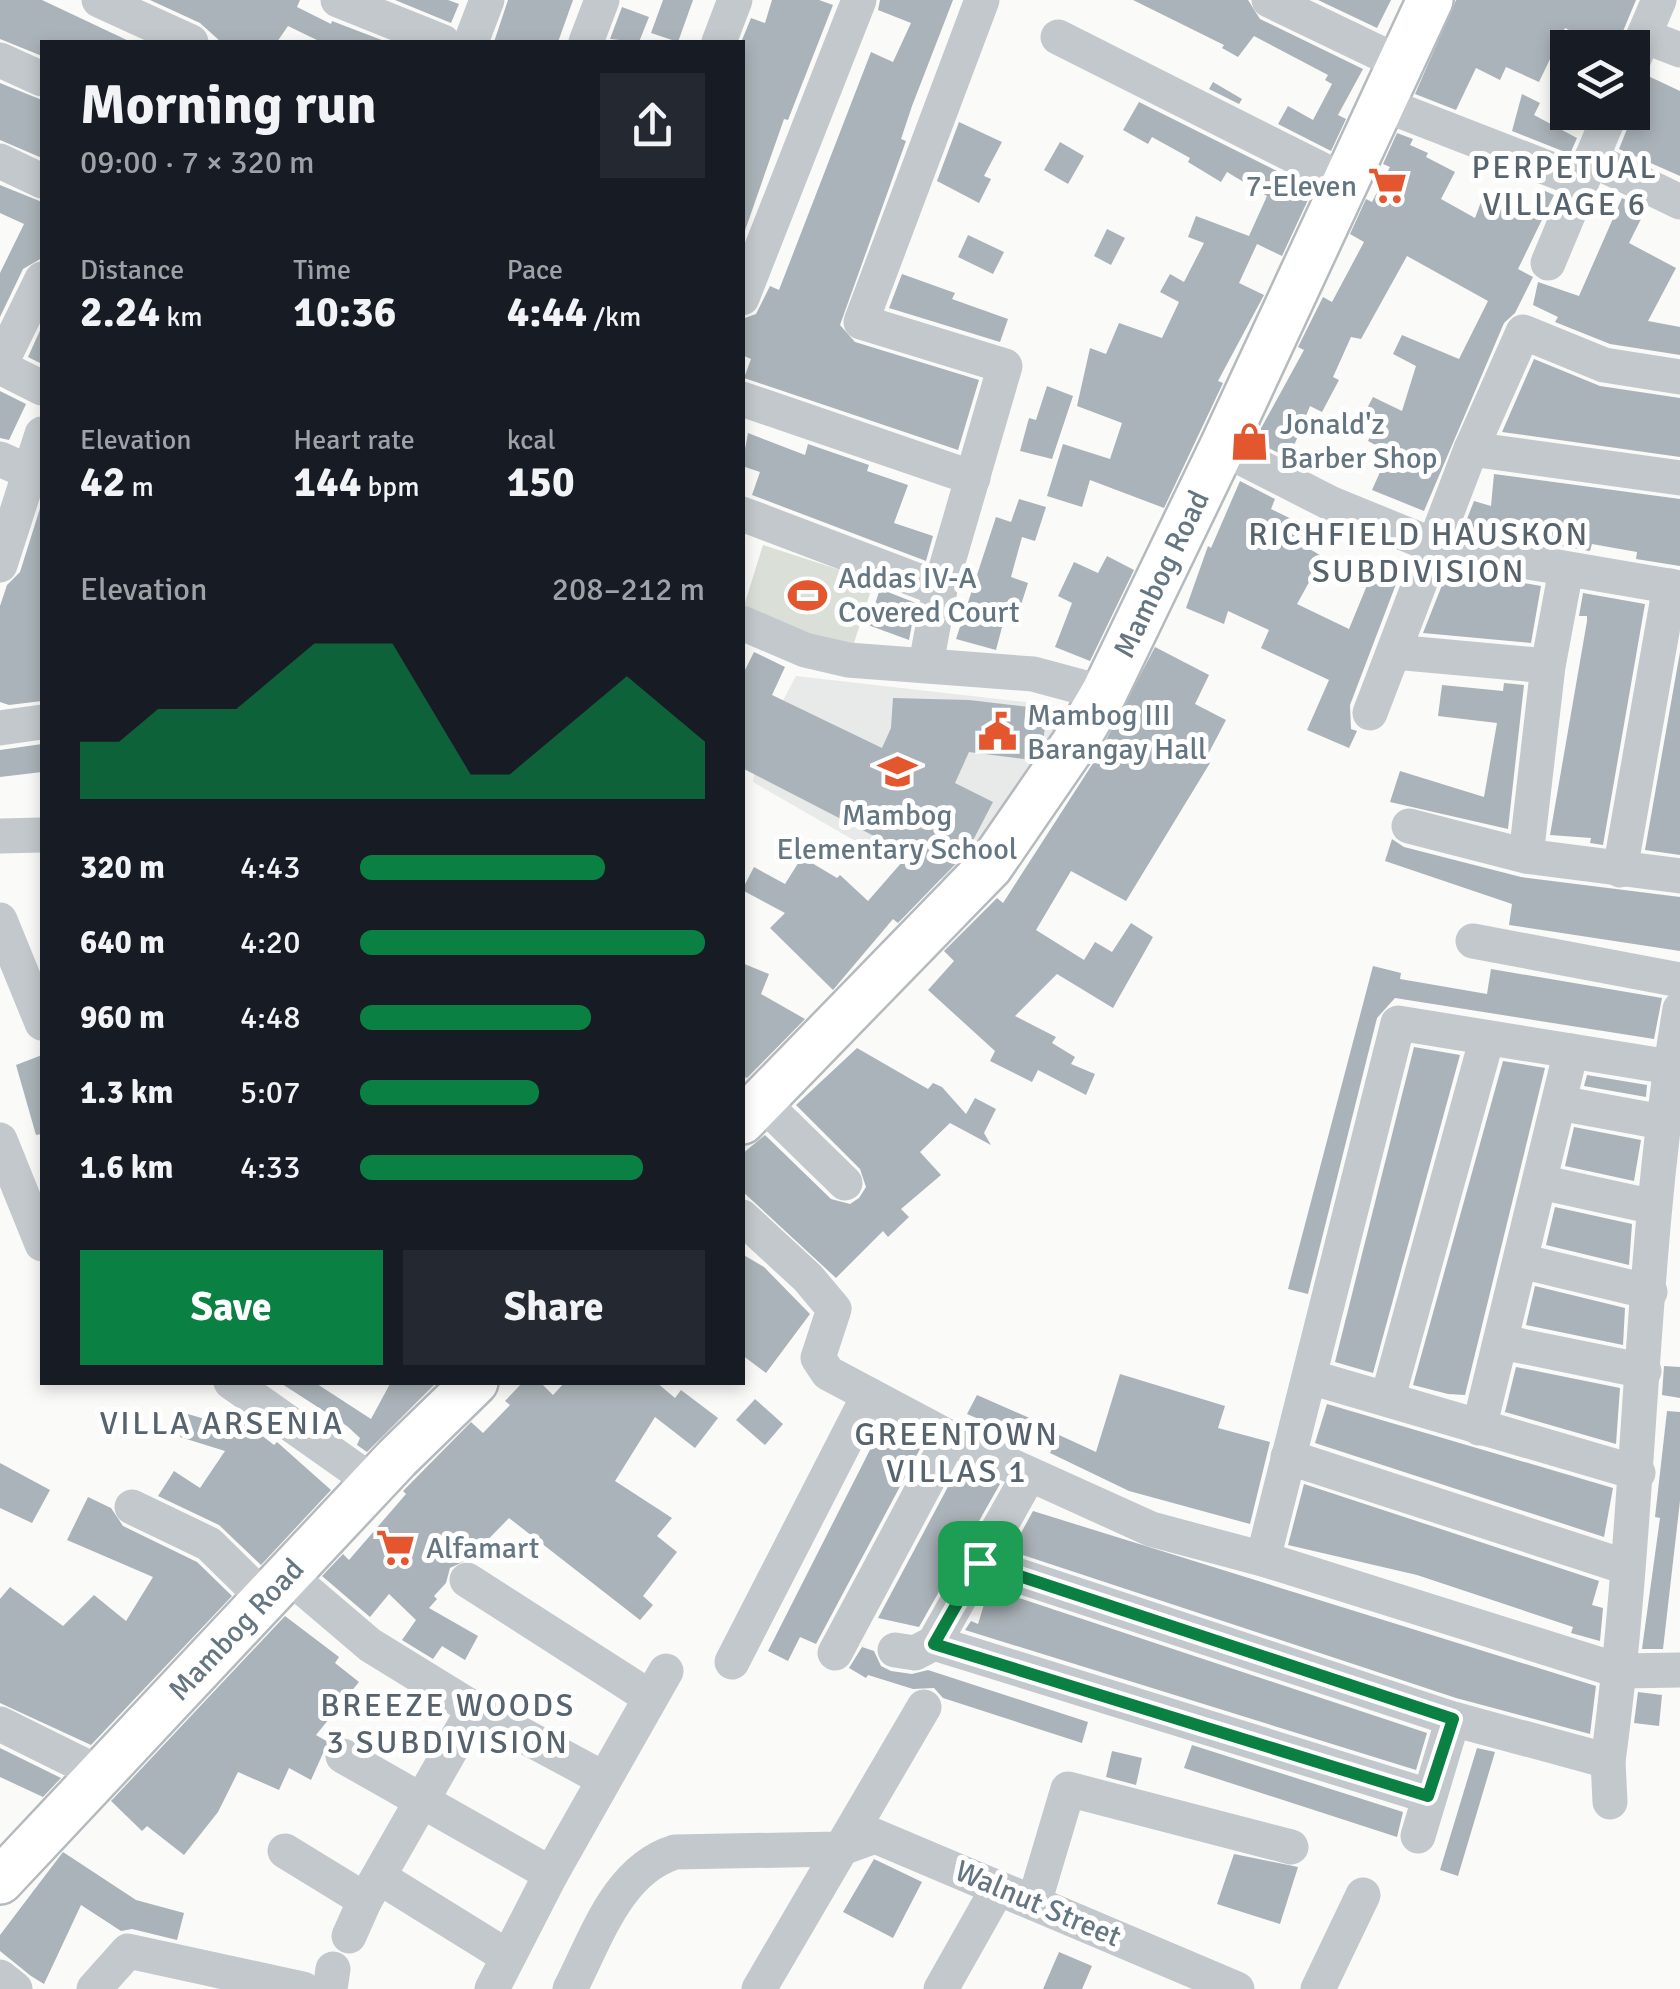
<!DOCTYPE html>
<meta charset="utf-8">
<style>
body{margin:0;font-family:Signika,sans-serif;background:#242831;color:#f1f3f6;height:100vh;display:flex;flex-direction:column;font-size:38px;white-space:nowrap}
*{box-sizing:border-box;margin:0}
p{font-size:32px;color:#9ea1a6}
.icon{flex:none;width:55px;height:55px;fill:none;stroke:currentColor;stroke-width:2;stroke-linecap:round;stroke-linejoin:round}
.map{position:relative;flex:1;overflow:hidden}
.side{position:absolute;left:40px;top:40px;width:705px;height:1345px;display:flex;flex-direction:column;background:#171b24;border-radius:0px;box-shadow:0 5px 15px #0003}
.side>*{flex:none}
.fabs{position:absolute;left:1550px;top:30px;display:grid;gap:20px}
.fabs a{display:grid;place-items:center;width:100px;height:100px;border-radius:0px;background:#171b24;box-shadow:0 5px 15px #0003;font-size:50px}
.pin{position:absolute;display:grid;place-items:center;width:85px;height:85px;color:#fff;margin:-42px;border-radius:20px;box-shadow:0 5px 15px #0006}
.round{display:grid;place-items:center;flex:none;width:105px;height:105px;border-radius:0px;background:#242831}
.headline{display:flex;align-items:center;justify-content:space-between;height:170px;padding:0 40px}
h1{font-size:55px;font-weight:800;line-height:75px}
.metrics{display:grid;grid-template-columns:repeat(3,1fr);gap:15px;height:170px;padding:10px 40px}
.metrics div{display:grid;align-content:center}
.metrics b{font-size:42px;font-weight:800}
.metrics small{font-size:28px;font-weight:400}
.metrics p{font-size:28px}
.chart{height:280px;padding:20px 40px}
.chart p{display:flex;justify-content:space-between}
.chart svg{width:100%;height:180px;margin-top:10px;fill:#0b8043;opacity:.7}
.cta{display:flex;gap:20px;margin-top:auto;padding:20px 40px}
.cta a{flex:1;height:115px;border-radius:0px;background:#0b8043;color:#fff;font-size:40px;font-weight:800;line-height:115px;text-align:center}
.cta a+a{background:#242831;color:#f1f3f6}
ul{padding:0 40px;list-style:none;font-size:32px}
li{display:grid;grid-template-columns:160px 120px 1fr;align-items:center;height:75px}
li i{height:25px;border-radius:12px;background:#0b8043}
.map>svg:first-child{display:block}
.built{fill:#e8e9e9}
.green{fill:#dadfd7}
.building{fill:#aab3b9}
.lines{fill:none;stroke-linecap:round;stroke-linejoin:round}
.major-casing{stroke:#b5babe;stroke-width:50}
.minor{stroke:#c3c8cc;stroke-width:35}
.major{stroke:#fff;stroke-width:45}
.route-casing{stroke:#fff;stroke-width:20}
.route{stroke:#0b8043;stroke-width:12}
.labels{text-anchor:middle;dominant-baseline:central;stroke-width:10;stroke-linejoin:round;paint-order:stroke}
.poi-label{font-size:30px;fill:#657683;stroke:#fff;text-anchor:start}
.street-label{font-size:30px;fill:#657683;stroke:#fff}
.neighbourhood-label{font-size:32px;letter-spacing:2.5px;fill:#57646e;stroke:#fff}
</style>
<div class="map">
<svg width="1680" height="1989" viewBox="0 0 1680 1989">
<rect width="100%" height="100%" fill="#fafaf8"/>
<polygon class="built" points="796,676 1069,707 1047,760 957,886 850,838 753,782 758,747"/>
<polygon class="green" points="763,545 874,581 852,649 743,609"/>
<g class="building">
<polygon points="0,0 42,0 131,42 42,42 42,56 0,39"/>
<polygon points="150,0 300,0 297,7 331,24 332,21 387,42 321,42 288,26 277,42 221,42 200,23"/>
<polygon points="395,0 448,0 459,4 451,23"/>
<polygon points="508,0 573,0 558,42 494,42"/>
<polygon points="663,0 693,0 678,42 651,33"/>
<polygon points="772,0 819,0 833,5 788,120 784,119 742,239 742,40 751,18 765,23"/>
<polygon points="880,0 953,0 912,106 901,139 906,141 840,325 855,342 979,380 958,450 744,378 751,359 742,355 742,319 756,314 770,286 779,290 871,52 893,62 911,23 878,10"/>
<polygon points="1133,0 1248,0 1260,19 1363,69 1338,115 1346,119 1331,151 1278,124 1288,106 1313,120 1332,84 1325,80 1328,75 1254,36 1238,57 1222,48 1224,45"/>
<polygon points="1318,0 1391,0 1377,28"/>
<polygon points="1456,0 1636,0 1616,48 1604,48 1565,28 1539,82 1506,67 1500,80 1476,68 1456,110 1415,94"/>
<polygon points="622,7 649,17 639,42 610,39"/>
<polygon points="1648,76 1680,91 1680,176 1619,149"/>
<polygon points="1213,82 1242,99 1239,104 1209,89"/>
<polygon points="0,83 42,100 42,158 0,140"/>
<polygon points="1522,94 1540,103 1534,115 1577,138 1570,154 1512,131"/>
<polygon points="1139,102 1313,189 1282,256 1257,244 1239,283 1264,295 1218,381 1223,383 1164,508 1090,480 1082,507 1047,496 1063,444 1110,459 1122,423 1077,406 1090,348 1106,354 1119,323 1162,338 1179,302 1160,292 1170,274 1184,282 1204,243 1188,237 1196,216 1249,236 1267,196 1227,172 1221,182 1188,162 1190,158 1152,137 1148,144 1123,130"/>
<polygon points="959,122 1002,142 984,176 991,179 979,203 937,181"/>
<polygon points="1397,133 1413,139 1410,145 1428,153 1426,157 1455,172 1441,199 1475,218 1484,194 1536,214 1545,191 1554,195 1518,269 1533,277 1515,313 1504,323 1424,511 1372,490 1389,452 1368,441 1378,421 1364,414 1373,397 1402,411 1416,366 1393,354 1402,335 1459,359 1488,301 1407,256 1361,339 1351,337 1333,377 1339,380 1322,412 1310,406 1289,458 1254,441 1304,350 1298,347 1323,297 1332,302 1364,242 1350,234 1366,199 1372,202 1390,167 1383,164"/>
<polygon points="1060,142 1084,156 1068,184 1044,170"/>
<polygon points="0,185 42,202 42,258 23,269 0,317 0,273 24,224 0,213"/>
<polygon points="1622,198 1646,209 1629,243 1676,268 1648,321 1680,327 1680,355 1610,344 1555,322 1558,317 1533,305 1538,282 1579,296"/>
<polygon points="1107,229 1125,238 1111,265 1094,256"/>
<polygon points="968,235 1004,252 993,274 958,257"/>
<polygon points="902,274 955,293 952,299 1008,319 1000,342 889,308"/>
<polygon points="42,326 42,364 28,357"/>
<polygon points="1534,359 1600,386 1680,398 1680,457 1502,432"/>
<polygon points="1047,386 1073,396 1052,459 1020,451 1029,418 1036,420"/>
<polygon points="0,391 26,404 9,440 0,438"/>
<polygon points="748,433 805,455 808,444 869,465 867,471 908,485 894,523 933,536 926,561 752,495 760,472 742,466"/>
<polygon points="1494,474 1680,499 1680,566 1636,559 1637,552 1592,544 1590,551 1463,529 1474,501 1491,506"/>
<polygon points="1240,481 1275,499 1271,509 1308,527 1300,543 1323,557 1297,604 1349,629 1377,561 1401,571 1350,705 1351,729 1357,731 1349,748 1307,730 1329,680 1261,648 1269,630 1228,611 1224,624 1186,608 1208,546 1211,548"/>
<polygon points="1019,499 1046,507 1035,541 1022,537 1011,577 1028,583 1019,611 1007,608 996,650 956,639 996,517 1011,522"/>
<polygon points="42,502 42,701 9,705 0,702 0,606 7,585 20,572"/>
<polygon points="1107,556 1134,570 1090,661 1055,647 1072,603 1058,596 1074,562 1098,573"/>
<polygon points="1448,570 1541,586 1531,643 1423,633"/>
<polygon points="880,589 916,603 909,640 868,625"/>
<polygon points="1583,593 1645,604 1603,845 1590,843 1591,838 1550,835 1587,621 1587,616 1579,616"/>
<polygon points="1155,647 1209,675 1195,704 1226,720 1205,760 1210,763 1126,901 1071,871 1036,930 1084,960 1095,942 1112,952 1131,923 1153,937 1113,1008 1057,974 1015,1016 1056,1037 1052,1043 1075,1057 1071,1064 1095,1074 1086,1095 1038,1070 1032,1082 990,1061 995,1051 928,990 954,961 944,951 997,898 1003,903 1097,757"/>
<polygon points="754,652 785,667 772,695 882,748 891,728 893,698 969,700 1047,709 1043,743 1031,760 969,752 955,783 993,802 967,852 898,923 893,919 833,990 770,928 785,913 742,890 754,867 785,884 802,857 837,878 840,875 868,901 909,854 742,768 742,676"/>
<polygon points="1680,652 1680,855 1645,850"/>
<polygon points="1504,683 1524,685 1508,829 1390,802 1400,771 1484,797 1497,723 1438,716 1442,685 1503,691"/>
<polygon points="42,744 42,772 0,777 0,750"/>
<polygon points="1392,839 1404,847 1521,877 1680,897 1680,951 1509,925 1512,904 1385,861"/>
<polygon points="742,963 769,974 761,994 805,1019 747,1078 742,1076"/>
<polygon points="1373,966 1401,973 1400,979 1487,994 1491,969 1662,998 1654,1039 1395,998 1377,1018 1308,1294 1288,1289"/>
<polygon points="1414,1047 1460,1055 1373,1373 1335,1362"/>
<polygon points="857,1048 928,1089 933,1083 942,1087 966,1114 975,1098 996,1109 984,1133 991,1145 950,1123 920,1152 941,1175 901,1209 909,1217 888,1237 883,1231 836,1278 742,1191 742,1154 765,1135 831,1199 850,1204 859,1198 866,1187 860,1169 796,1105"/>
<polygon points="42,1055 42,1134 36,1135 16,1065"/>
<polygon points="1503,1061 1545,1068 1465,1395 1448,1394 1413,1385"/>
<polygon points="1587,1075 1647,1085 1646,1097 1584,1086"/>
<polygon points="1574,1127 1641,1140 1634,1181 1565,1166"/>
<polygon points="1555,1207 1632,1224 1629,1265 1546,1245"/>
<polygon points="742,1254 764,1267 810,1314 766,1373 742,1355"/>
<polygon points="1535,1286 1625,1308 1623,1345 1526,1325"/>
<polygon points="1664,1366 1680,1367 1680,1398 1662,1395"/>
<polygon points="1516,1367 1620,1388 1616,1444 1505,1412"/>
<polygon points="1120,1374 1225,1406 1218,1428 1270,1442 1250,1524 1129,1491 1050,1453 1059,1435 1096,1452"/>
<polygon points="279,1382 314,1382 371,1419 391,1382 437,1382 367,1452 357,1445 360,1438 347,1426"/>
<polygon points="523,1382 540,1382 553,1395 565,1382 656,1382 675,1398 681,1390 718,1418 695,1448 655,1417 615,1481 672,1518 657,1536 677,1552 643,1596 653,1605 640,1620 509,1518 469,1559 450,1568 446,1583 434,1596 437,1599 429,1608 478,1636 465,1660 442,1646 433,1659 402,1640 416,1620 389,1594 370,1617 322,1576 343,1554 349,1560 406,1494 403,1491 471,1422 483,1433 510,1405 505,1401"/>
<polygon points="977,1395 1034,1420 1025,1439 967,1414"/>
<polygon points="755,1399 783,1424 765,1445 736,1420"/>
<polygon points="1327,1404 1613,1488 1604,1537 1315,1443"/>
<polygon points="1667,1411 1680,1412 1680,1501 1663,1649 1642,1649 1660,1518 1655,1517"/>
<polygon points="188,1414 235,1428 242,1420 274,1445 277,1442 331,1490 261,1565 219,1525 158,1496 174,1471 200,1488 225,1451 180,1437"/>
<polygon points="879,1432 920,1449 816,1644 800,1637 788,1661 768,1651"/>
<polygon points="0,1463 50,1490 32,1523 0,1508"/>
<polygon points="959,1466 1000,1484 919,1627 878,1618"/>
<polygon points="1304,1484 1599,1581 1592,1605 1603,1608 1600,1641 1571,1633 1573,1627 1417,1575 1288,1545"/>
<polygon points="88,1497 111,1508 123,1526 197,1562 232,1596 91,1745 0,1703 0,1599 10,1587 63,1626 94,1595 126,1621 153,1577 67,1540"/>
<polygon points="1033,1511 1596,1686 1590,1734 1456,1698 1011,1551"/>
<polygon points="989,1588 1427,1733 1416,1770 965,1630 971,1621 978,1624"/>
<polygon points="285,1616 339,1657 335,1663 359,1682 316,1735 328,1742 311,1780 289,1768 279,1790 238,1772 218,1812 184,1855 147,1826 142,1831 111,1801"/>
<polygon points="862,1647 874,1651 881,1666 891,1671 912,1674 928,1670 1088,1722 1082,1743 943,1698 934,1688 913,1689 868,1675 866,1678 849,1668"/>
<polygon points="1638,1692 1662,1695 1659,1726 1634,1723"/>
<polygon points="1192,1745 1403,1812 1397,1837 1184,1768"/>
<polygon points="0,1748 61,1778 43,1797 0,1777"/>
<polygon points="1477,1748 1495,1752 1458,1876 1440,1870"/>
<polygon points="1112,1751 1142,1758 1136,1785 1106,1777"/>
<polygon points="63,1852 136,1900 184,1913 177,1940 132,1929 121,1931 81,1905 44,1984 31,1976 0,1951 0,1935"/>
<polygon points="1234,1854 1298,1867 1280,1924 1217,1904"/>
<polygon points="874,1859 922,1882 893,1938 843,1912"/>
<polygon points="1059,1952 1092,1966 1082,1989 1043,1989"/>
</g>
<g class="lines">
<defs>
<g id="major">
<path id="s1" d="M742 1121 990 866 1074 744 1104 693 1222 448 1430 0"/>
<path id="s2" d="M0 1881 397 1458 475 1382"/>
</g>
</defs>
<use href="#major" class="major-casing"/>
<g class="minor">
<polyline points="99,0 191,42"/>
<polyline points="338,0 443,42"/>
<polyline points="1269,0 1400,63"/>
<polyline points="1644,36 1680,50"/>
<polyline points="1058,37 1344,181"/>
<polyline points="471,42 487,0"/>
<polyline points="586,42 602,0"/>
<polyline points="719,42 735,0"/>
<polyline points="0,60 42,79"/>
<polyline points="1632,63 1659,0"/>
<polyline points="1380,103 1581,181"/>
<polyline points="1591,159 1680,202"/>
<polyline points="0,161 42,181"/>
<polyline points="1548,263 1611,112"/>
<polyline points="742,298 859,0"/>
<polyline points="0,365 42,279"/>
<polyline points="0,367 42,388"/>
<polyline points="742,399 973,478"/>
<polyline points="1222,448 1332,504 1435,546 1680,588"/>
<polyline points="1471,449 1680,478"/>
<polyline points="0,459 31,473"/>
<polyline points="742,514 940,589"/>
<polyline points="0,565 42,434"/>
<polyline points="742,623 805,650 848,660 1033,674 1104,693"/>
<polyline points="1394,652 1548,666"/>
<polyline points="926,664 940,589 1005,366 861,322 982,0"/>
<polyline points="1370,713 1471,449 1523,332 1604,365 1680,377"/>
<polyline points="0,728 42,722"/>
<polyline points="1409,826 1526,856 1680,876"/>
<polyline points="0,836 42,835"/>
<polyline points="1526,856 1548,666 1566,570"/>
<polyline points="1620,870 1670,586"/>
<polyline points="0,920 42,1023"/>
<polyline points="1473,941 1680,980"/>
<polyline points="762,1102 845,1183"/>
<polyline points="1559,1103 1662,1122"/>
<polyline points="0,1140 42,1244"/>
<polyline points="1540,1182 1654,1207"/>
<polyline points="742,1217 808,1278 834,1309 818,1358 828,1373 950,1438 1151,1529 1263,1559 1620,1671 1680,1670"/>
<polyline points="1521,1261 1650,1292"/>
<polyline points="1502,1342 1644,1371"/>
<polyline points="1310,1377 1638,1473"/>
<polyline points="231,1382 374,1483"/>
<polyline points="1388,1397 1487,1038"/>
<polyline points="1479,1428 1571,1051"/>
<polyline points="1288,1457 1626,1567"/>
<polyline points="1029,1475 934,1643 1428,1796"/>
<polyline points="132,1507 209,1544 266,1600"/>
<polyline points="1263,1559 1398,1023 1670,1067"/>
<polyline points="980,1563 1453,1719 1608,1761"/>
<polyline points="289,1576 370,1645 474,1709 604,1779"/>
<polyline points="467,1580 648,1696"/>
<polyline points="895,1650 915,1653 934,1643"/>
<polyline points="835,1653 950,1438"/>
<polyline points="732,1662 869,1395"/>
<polyline points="0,1724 101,1774"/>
<polyline points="343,1756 551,1874"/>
<path d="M1610 1802 1608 1761C1642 1512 1638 1258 1680 1009"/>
<polyline points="1418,1836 1453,1719"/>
<polyline points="285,1851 365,1900"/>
<polyline points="379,1877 508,1957"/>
<polyline points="1034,1903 1068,1789 1291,1847"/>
<polyline points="349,1936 365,1900 474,1709"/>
<polyline points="0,1977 15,1989"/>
<polyline points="94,1989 128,1951 303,1989"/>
<polyline points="330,1989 333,1969"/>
<polyline points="492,1989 551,1874 666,1671"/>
<path d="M570 1989C596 1939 617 1870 675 1852L839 1849 875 1836 1237 1989"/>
<polyline points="759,1989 924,1707"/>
<polyline points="941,1989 998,1888"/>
<polyline points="1318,1989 1363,1895"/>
</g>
<use href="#major" class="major"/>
</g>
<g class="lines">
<defs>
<polygon id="route" points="980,1563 1453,1719 1428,1796 934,1644"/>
</defs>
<use href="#route" class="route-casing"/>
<use href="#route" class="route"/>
</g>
<defs>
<symbol id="supermarket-bare" viewBox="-9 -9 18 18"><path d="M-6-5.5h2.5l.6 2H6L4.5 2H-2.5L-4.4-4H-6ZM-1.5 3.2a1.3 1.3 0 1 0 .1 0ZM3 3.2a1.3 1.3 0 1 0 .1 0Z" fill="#e4572e" stroke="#fff" stroke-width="2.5" paint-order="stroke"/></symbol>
<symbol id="shop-bare" viewBox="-9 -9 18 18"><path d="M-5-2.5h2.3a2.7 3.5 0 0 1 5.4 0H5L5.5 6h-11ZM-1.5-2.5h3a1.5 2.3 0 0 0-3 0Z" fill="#e4572e" stroke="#fff" stroke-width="2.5" paint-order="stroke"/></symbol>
<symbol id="stadium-bare" viewBox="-9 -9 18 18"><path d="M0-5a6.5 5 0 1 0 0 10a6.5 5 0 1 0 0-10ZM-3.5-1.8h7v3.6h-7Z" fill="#e4572e" stroke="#fff" stroke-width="2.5" paint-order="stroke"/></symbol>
<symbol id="civic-bare" viewBox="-9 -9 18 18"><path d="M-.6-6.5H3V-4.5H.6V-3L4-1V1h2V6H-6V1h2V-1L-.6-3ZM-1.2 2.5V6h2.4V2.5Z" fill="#e4572e" stroke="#fff" stroke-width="2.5" paint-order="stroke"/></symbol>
<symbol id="school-bare" viewBox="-9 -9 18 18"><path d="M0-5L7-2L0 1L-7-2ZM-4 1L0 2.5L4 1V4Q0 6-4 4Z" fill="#e4572e" stroke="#fff" stroke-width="2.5" paint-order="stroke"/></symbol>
</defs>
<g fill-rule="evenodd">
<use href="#supermarket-bare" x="1360" y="158" width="55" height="55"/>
<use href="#shop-bare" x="1222" y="414" width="55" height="55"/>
<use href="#stadium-bare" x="780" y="568" width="55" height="55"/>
<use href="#civic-bare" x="970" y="704" width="55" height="55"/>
<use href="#school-bare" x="870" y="744" width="55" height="55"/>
<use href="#supermarket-bare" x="368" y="1520" width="55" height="55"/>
</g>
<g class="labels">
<g class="poi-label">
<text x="1357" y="186" text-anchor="end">7-Eleven</text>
<text x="1280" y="424">Jonald'z<tspan x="1280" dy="34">Barber Shop</tspan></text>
<text x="838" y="578">Addas IV-A<tspan x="838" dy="34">Covered Court</tspan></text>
<text x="1027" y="715">Mambog III<tspan x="1027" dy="34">Barangay Hall</tspan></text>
<text x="897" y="815" text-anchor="middle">Mambog<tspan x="897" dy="34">Elementary School</tspan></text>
<text x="426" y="1548">Alfamart</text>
</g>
<g class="street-label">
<text stroke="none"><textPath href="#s1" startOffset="695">Mambog Road</textPath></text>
<text stroke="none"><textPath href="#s2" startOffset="345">Mambog Road</textPath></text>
<text transform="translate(1038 1904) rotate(23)">Walnut Street</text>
</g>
<g class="neighbourhood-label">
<text x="1565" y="167">PERPETUAL<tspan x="1565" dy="37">VILLAGE 6</tspan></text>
<text x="1419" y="534">RICHFIELD HAUSKON<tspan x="1419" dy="37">SUBDIVISION</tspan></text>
<text x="222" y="1423">VILLA ARSENIA</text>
<text x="957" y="1434">GREENTOWN<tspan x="957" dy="37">VILLAS 1</tspan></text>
<text x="448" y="1705">BREEZE WOODS<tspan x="448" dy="37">3 SUBDIVISION</tspan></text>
</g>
</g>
</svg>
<div class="fabs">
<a><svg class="icon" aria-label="layers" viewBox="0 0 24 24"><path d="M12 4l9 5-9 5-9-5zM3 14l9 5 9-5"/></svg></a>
</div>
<div class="pin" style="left:980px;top:1563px;background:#1e9e55"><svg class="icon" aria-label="arrive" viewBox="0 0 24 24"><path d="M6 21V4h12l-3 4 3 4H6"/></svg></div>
<section class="side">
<div class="headline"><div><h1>Morning run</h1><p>09:00 · 7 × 320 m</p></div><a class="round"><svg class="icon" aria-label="share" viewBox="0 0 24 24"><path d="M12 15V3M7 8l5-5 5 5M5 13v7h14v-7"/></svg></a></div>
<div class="metrics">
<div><p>Distance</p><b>2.24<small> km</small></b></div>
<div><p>Time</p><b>10:36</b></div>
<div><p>Pace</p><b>4:44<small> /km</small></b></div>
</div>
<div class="metrics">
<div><p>Elevation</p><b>42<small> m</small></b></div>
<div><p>Heart rate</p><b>144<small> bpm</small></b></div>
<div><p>kcal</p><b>150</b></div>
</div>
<div class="chart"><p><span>Elevation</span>208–212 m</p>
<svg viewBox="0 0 160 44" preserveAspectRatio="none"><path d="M0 44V30L10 30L20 22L30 22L40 22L50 14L60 6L70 6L80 6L90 22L100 38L110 38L120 30L130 22L140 14L150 22L160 30V44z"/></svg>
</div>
<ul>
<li><b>320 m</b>4:43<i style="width:71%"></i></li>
<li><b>640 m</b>4:20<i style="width:100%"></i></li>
<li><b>960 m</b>4:48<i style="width:67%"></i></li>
<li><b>1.3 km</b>5:07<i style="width:52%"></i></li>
<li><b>1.6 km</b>4:33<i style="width:82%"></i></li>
</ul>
<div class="cta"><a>Save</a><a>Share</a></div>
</section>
</div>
